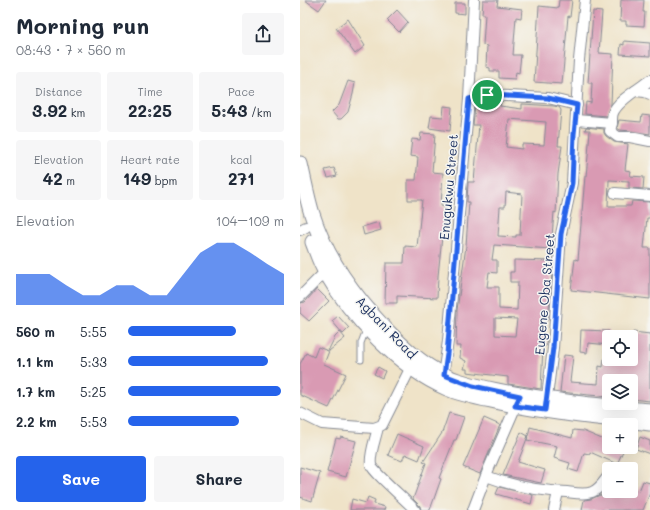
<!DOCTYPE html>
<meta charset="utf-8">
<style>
body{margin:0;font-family:Mali,sans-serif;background:#f6f6f7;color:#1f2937;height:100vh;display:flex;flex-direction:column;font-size:15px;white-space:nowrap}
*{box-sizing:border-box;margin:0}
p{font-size:13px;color:#747a83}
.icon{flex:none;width:22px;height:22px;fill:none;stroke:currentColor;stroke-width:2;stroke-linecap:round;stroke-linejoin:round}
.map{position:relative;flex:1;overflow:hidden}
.details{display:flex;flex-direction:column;background:#fff;width:300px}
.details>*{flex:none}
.controls{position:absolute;left:302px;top:330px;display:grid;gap:8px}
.controls a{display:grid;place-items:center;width:36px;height:36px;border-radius:4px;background:#fff;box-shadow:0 4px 16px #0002;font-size:20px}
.pin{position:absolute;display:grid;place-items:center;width:34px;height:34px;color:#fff;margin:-17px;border:2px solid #fff;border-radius:50%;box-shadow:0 1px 4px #0007}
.round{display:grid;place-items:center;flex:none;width:42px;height:42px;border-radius:4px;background:#f6f6f7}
.head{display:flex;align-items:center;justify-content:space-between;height:68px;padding:0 16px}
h1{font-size:22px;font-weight:800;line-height:30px}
.metrics{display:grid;grid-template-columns:repeat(3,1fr);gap:6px;height:68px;padding:4px 16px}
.metrics div{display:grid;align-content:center;border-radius:4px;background:#f6f6f7;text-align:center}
.metrics b{font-size:17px;font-weight:800}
.metrics small{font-size:11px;font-weight:400}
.metrics p{font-size:11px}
.chart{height:112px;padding:8px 16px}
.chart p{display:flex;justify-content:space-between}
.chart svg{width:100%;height:72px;margin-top:4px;fill:#2563eb;opacity:.7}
.action{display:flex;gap:8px;margin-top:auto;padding:8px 16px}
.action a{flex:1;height:46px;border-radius:4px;background:#2563eb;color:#fff;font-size:16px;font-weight:800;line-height:46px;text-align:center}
.action a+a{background:#f6f6f7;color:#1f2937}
ul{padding:0 16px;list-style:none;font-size:13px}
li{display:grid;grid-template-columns:64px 48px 1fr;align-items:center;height:30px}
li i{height:10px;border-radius:5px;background:#2563eb}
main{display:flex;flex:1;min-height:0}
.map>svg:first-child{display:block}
.building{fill:#d99ab3;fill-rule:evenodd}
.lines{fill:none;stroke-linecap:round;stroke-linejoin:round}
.lane-casing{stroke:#858993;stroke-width:7}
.street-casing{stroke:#858993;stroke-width:12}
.primary-casing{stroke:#858993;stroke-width:17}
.lane{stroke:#fff;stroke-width:5}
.street{stroke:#fff;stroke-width:10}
.primary{stroke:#fff;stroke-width:15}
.route-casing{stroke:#fff;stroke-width:8}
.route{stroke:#2563eb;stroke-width:5}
.labels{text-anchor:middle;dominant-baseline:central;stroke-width:3;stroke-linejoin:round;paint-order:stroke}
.street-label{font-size:13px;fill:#1b2f5e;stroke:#f6f6f2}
</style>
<main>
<section class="details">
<div class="head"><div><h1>Morning run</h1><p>08:43 · 7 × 560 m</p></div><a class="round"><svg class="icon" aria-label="share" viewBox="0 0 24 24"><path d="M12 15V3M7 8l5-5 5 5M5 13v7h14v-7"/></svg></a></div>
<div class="metrics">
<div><p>Distance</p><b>3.92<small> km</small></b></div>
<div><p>Time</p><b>22:25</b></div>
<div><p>Pace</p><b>5:43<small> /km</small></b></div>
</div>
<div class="metrics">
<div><p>Elevation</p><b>42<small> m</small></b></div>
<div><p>Heart rate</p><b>149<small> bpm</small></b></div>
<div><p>kcal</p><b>271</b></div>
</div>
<div class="chart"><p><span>Elevation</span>104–109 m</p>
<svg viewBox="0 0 160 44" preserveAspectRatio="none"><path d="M0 44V25L10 25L20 25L30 32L40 38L50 38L60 32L70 32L80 38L90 38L100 25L110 12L120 6L130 6L140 12L150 19L160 25V44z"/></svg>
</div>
<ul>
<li><b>560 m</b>5:55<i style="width:69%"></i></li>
<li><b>1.1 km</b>5:33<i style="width:90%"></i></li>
<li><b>1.7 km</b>5:25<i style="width:98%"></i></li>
<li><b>2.2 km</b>5:53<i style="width:71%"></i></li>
</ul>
<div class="action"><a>Save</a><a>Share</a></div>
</section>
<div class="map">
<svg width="350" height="510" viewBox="0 0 350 510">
<rect width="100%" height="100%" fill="#f6f6f2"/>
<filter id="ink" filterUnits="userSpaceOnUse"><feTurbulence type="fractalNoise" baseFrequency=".025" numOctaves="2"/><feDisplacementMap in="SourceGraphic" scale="8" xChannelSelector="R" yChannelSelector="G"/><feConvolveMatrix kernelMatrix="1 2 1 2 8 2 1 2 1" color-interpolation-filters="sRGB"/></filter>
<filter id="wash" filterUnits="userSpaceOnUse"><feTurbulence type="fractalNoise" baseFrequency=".012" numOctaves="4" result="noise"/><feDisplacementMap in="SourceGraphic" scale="16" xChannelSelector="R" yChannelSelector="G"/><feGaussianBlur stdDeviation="0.9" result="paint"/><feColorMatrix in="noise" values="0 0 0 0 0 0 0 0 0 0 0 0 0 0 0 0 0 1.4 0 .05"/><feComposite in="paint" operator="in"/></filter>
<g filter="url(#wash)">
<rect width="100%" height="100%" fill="#efe3c8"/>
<g id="blocks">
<g class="building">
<polygon points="5,0 26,0 19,10"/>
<polygon points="183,0 198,0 197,6 222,9 221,18 216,17 213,55 221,55 219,73 216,72 215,79 199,78 199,71 190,71 190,68 186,67 187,46 183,45 185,14 182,14"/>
<polygon points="259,0 272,0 270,17 268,16 262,84 234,82 239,6 258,8"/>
<polygon points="321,0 344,0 343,12 345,12 344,26 326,25 326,21 320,21"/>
<polygon points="155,3 165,3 165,14 155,13"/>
<polygon points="97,10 108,22 99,32 87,20"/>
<polygon points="293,11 302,12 299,53 313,54 311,104 306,116 285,114 286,102 291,103 292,83 288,83"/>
<polygon points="48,19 65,46 55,54 36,28"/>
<polygon points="324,41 350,43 350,56 320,54 321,44 324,45"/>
<polygon points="48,81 55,83 53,94 48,112 41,119 38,119 32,112 39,105"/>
<path d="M192 102 201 103 200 106 222 109V104L254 106 259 107 261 110 258 146H262L258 174 256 213 254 212 251 249 194 245 192 260H197V273L189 272 187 287H199V309L217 310 218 282H210V272H214V260L253 261 248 320H242L241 335H247L246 346H243L241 389 208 384V377L167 372V369H164L166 361 160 358 161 346H156L157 310 166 246 169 202H167L168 182H174L179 125H173L175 106 182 107V105L192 106ZM209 119 246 122 244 145 222 144V149L206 147ZM206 192 222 194 220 235H216V237L198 236 200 207H205ZM195 318 217 319 215 336 195 335Z"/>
<polygon points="144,106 152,107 150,131 129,128 131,116 143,117"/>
<polygon points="342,115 350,116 350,134 331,131 320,130 317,128 319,120 341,122"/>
<polygon points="286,127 304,129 304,133 306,136 314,142 328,144 325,170 331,171 330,176 344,177 343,189 329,188 329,181 309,180 308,206 331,206 332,201 350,202 350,218 347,218 344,248 350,248 350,299 271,290 275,259 278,260 285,176 286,176 288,156 290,130 285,130"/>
<polygon points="121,133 135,134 132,172 143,173 141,206 145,207 138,276 137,298 97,296 97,303 85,303 86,263 104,263 105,246 117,247 122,200 108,200 108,180 116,180 118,157 110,156 112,139 120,140"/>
<polygon points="34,168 37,176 28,178 25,170"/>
<polygon points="79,222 81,230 64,235 62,227"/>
<polygon points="17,289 29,301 9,321 0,313 0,303 5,302"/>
<polygon points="38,316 49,328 43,334 32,321"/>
<polygon points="281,330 309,331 309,345 288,343 287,353 280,352"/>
<polygon points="40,332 45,338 29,351 24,364 46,374 29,408 0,395 0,364 6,353 14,357 18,347 28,351 35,337"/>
<polygon points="333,332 350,334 350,401 331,399 331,379 309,378 309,397 260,392 264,355 273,356 270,382 298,384 299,366 303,367 304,359 331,359"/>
<polygon points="78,367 85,371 82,378 74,374"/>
<polygon points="149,413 164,417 156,440 154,440 139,478 141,479 130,510 121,510 120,506 113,499 126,463 123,462 142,433"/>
<polygon points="184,418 200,425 180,474 163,467"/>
<polygon points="230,427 272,438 273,430 283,431 309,442 309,447 315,447 323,451 317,464 290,452 290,454 284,453 278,472 268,469 270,463 254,458 257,446 227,440 228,436 218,462 245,470 241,483 203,475 221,432 228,436"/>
<polygon points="97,434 124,446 119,460 105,454 102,461 88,455"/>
<polygon points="41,437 56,441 46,477 27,472 36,438 40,439"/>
<polygon points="340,437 350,441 350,454 336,449"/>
<polygon points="0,467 20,473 12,501 0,497"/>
<polygon points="343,481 350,483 350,493 343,510 282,510 284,500 291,499 300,495 304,496 306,491 331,491 331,489 339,491"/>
<polygon points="199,487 233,495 231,504 196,494"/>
<polygon points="68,497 75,500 74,504 85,507 84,510 50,510 52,499 66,503"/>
</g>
</g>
</g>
<g filter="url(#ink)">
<use href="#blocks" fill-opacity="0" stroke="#858993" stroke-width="1"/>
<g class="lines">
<defs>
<polyline id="lane" points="61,360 61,343 66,330"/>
<g id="street">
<polyline points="335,91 345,92 350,94"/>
<polyline points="169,99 187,95 248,98 277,105"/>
<path d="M276 120 312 123C312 120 312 115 313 113 317 101 340 88 350 80"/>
<polyline points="312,123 310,131 318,137 330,137 350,141"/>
<polyline points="315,193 350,196"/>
<polyline points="0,230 6,227"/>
<polyline points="0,297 25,272"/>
<polyline points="143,375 148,341 169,99 174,0"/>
<polyline points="246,406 253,348 261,234 272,183 279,60 285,0"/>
<polyline points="0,413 22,424 74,428 82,425 111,367"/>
<path d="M78 427C76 438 69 454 71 465 73 472 107 501 115 510"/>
<path d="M186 476C212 486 240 491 267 492 275 493 285 495 292 492 300 489 304 481 309 475"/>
<polyline points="173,510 189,468 218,401"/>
<polyline points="254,510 258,492"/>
</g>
<g id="primary">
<path d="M0 164C4 181 7 198 12 214 26 259 54 296 86 330 103 347 121 364 143 375 159 383 179 387 198 391 248 401 299 406 350 411"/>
<path d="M13 242C17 252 20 263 26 272 51 316 100 368 147 388 161 394 176 397 191 400 243 412 297 417 350 423"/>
</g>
</defs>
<use href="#lane" class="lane-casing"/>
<use href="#street" class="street-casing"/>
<use href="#primary" class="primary-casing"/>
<use href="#lane" class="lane"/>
<use href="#street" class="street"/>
<use href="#primary" class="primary"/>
</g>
</g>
<g class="lines" filter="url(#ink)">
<defs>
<polygon id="route" points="187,95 248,98 277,105 274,134 272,183 261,234 253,348 245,410 215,406 220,396 173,386 144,375 147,354 169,99"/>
</defs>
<use href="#route" class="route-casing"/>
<use href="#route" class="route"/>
</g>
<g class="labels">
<g class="street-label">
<text transform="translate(148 187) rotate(-85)">Enugukwu Street</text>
<text transform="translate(244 294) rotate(-85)">Eugene Oba Street</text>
<text transform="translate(87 327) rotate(46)">Agbani Road</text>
</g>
</g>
</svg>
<div class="controls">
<a><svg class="icon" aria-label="locate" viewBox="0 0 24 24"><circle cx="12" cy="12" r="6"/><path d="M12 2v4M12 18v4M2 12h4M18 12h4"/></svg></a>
<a><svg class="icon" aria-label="layers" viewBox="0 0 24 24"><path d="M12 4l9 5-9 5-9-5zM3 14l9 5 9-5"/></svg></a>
<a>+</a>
<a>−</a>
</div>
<div class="pin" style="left:187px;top:95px;background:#1e9e55"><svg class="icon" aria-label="arrive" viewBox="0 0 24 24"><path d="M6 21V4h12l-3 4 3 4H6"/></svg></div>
</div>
</main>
